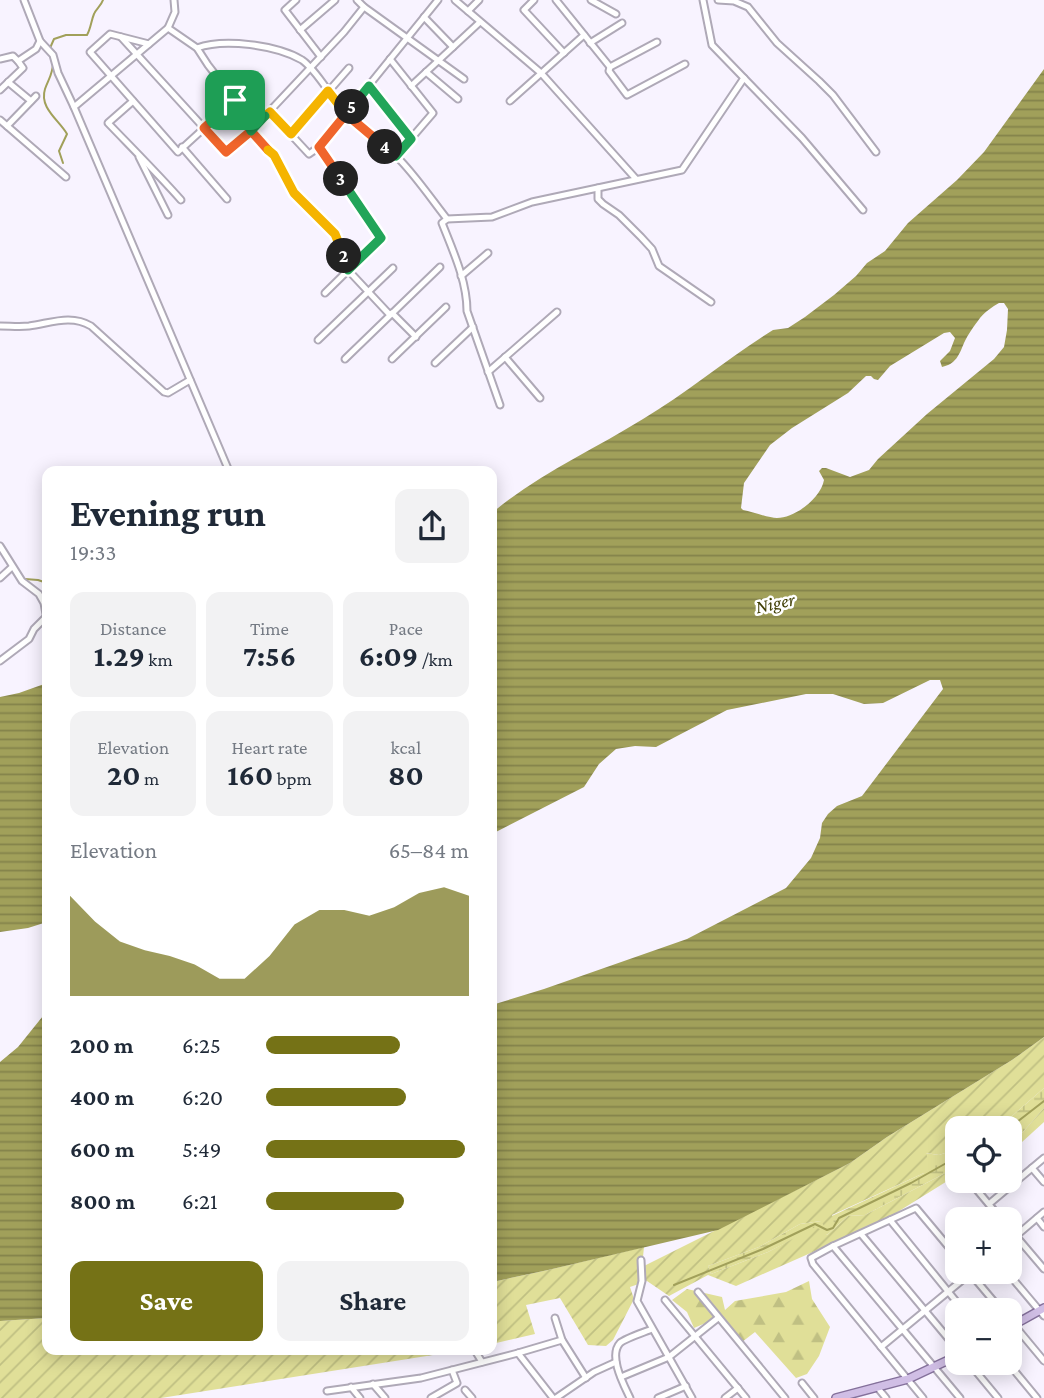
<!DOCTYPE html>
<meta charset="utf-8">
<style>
body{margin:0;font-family:"Crimson Pro",serif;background:#f2f2f3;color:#1f2937;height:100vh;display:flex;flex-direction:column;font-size:26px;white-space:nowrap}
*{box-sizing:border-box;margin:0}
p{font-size:23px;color:#747a83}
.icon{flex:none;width:38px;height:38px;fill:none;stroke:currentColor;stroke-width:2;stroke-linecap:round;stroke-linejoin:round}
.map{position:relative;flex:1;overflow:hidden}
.drawer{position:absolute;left:42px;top:466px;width:455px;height:889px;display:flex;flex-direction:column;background:#fff;border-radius:14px;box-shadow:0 4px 18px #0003}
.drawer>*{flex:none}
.fabs{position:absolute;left:945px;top:1116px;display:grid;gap:14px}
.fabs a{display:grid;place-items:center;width:77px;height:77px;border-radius:14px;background:#fff;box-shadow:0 4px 18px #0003;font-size:35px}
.pin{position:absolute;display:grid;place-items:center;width:60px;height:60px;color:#fff;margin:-30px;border-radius:14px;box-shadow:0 4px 10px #0006}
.km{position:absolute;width:35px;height:35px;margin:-18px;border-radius:50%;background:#222;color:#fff;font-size:19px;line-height:35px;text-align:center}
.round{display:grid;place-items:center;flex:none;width:74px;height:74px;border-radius:14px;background:#f2f2f3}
.head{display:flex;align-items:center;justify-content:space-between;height:119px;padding:0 28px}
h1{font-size:38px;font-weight:700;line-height:52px}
.metrics{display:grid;grid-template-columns:repeat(3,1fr);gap:10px;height:119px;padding:7px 28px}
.metrics div{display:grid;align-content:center;border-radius:14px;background:#f2f2f3;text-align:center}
.metrics b{font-size:30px;font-weight:700}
.metrics small{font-size:19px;font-weight:400}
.metrics p{font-size:19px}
.chart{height:196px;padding:14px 28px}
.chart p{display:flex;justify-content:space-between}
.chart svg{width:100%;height:126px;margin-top:7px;fill:#757216;opacity:.7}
.cta{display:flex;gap:14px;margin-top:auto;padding:14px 28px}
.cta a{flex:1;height:80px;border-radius:14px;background:#757216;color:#fff;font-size:28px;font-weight:700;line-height:80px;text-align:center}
.cta a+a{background:#f2f2f3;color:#1f2937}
ul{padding:0 28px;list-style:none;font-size:23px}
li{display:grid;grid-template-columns:112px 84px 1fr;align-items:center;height:52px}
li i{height:18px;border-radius:9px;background:#757216}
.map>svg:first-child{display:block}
.forest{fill:url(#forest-firs)}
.wetland{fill:url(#wetland-marsh)}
.garden{fill:url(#garden-furrows)}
.water{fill:url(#water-rules);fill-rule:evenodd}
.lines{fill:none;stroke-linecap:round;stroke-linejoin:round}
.stream{stroke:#a1a05a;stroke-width:2}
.minor-casing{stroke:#afa9b7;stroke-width:9}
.major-casing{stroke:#84709b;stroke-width:10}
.minor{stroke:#fff;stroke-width:5}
.major{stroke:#d0bee5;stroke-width:7}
.split-1-casing{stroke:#fff;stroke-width:14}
.split-2-casing{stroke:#fff;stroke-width:14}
.split-3-casing{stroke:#fff;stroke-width:14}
.split-4-casing{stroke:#fff;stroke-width:14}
.split-5-casing{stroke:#fff;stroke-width:14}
.split-6-casing{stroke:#fff;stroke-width:14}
.split-7-casing{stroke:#fff;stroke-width:14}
.split-1{stroke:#f0652b;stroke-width:9}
.split-2{stroke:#f5b400;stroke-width:9}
.split-3{stroke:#22a559;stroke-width:9}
.split-4{stroke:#f0652b;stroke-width:9}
.split-5{stroke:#22a559;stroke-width:9}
.split-6{stroke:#f5b400;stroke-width:9}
.split-7{stroke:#22a559;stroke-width:9}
.labels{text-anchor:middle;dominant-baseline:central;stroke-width:5;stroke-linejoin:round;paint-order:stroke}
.water-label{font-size:19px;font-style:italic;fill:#413f05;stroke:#fff}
</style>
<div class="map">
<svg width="1044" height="1398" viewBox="0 0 1044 1398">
<defs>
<pattern id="forest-firs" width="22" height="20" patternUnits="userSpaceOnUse" patternTransform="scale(1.75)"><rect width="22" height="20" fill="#e0df98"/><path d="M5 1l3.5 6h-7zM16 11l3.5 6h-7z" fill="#c0c083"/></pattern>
<pattern id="wetland-marsh" width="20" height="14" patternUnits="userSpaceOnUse" patternTransform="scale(1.75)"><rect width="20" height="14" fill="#e0df98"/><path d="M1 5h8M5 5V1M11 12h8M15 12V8" fill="none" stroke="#c0c083"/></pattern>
<pattern id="garden-furrows" width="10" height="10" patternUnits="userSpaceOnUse" patternTransform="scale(1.75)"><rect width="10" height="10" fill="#e0df98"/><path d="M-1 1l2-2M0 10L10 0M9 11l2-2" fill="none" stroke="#c0c083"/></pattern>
<pattern id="water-rules" width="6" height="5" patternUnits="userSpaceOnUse" patternTransform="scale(1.75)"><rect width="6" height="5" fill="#a1a05a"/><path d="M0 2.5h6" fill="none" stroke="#84834b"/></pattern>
</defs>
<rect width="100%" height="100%" fill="#f8f3ff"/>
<polygon class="forest" points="809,1281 812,1299 830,1327 819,1356 807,1374 796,1378 755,1332 742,1342 715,1319 694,1328 687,1312 672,1300 687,1289 722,1297 725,1310 735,1301 786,1292"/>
<g class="wetland">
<polygon points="1044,1088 1044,1108 1023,1132 1010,1139 1010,1129 995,1129 1004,1123"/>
<polygon points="957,1149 957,1167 865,1215 848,1216 827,1235 815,1228 768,1252 711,1274 708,1266 759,1247 800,1224 821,1221 924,1173 925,1153 939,1155"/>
</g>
<g class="garden">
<polygon points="1044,1037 1044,1088 1004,1123 995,1129 957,1129 957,1149 939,1155 926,1153 929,1163 924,1173 832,1215 834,1223 831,1227 824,1226 821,1221 800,1224 759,1247 708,1266 711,1274 768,1252 815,1227 822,1230 827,1235 848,1216 865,1215 957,1167 957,1175 883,1221 736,1286 708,1275 669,1296 647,1281 630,1287 634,1299 613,1340 606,1346 588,1345 560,1298 526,1305 535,1334 492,1344 492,1282 548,1270 644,1247 642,1267 850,1163 887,1137 1012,1060"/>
<polygon points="1044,1108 1044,1122 1010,1153 1010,1139 1023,1132"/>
<polygon points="47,1318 47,1349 471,1349 161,1398 0,1398 0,1321"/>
</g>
<g class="water">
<path d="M1044 69V1037L1012 1060 887 1137 850 1163 718 1230 548 1270 492 1282V1005L544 989 687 939 786 888 811 858 820 838 822 823 828 814 837 806 862 796 943 689 940 680H930L883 703 864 704 833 694H806L727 710 656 747 635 746 616 749 599 764 584 787 492 834V513C537 475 593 450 643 419 688 392 728 358 773 330L788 328 805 317 834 295 856 276 867 263 885 251 908 223 957 180 984 152ZM999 303H1004L1008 309 1007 330 1004 347 994 359 927 414 878 459 869 470 850 477 826 468H822L819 471 824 480C821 498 795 518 777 518 769 518 753 512 743 510L741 508 744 483 770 445 792 428 848 393 866 376H871L874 379 878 380 890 366 944 333 950 332 955 338 950 351 940 361 942 367C956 364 959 355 964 343 968 334 975 325 980 318 986 311 992 307 999 303Z"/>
<polygon points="47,683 47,922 28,928 0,932 0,697 19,693"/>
<polygon points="47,1011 47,1318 0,1321 0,1062 18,1047"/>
</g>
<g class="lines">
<g class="stream">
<path d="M50 48 54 39 66 35H87C91 28 91 21 94 14 96 9 101 6 103 0"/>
<path d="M53 63C53 74 48 80 45 89 39 108 59 120 67 134L59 151 63 163"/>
<polyline points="25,579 38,580 47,583"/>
<polyline points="1008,1129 1044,1101"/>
<polyline points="674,1285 763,1249 815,1224 827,1230 833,1228 839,1218 911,1183 957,1157"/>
</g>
<defs>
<g id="minor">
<polyline points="24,0 40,41 53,55 58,73 74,107 229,471"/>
<polyline points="174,0 175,12 168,28 197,48 208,65 235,100 251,131 273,155 294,193 335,234 348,270 390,315"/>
<polyline points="296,0 285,10 321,57"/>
<polyline points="357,0 364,7 464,79"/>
<polyline points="455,0 541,73 636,179"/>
<polyline points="534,0 524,10 564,53"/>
<polyline points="556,0 610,67 609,71 627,95 685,64"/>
<polyline points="591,0 616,14"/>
<polyline points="703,0 712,45 802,138 863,210"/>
<polyline points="718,0 734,1 748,7 777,43 819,81 833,95 876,152"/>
<polyline points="468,11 479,0"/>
<polyline points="424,17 453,47"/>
<polyline points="300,30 335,0"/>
<polyline points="121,37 226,152 251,131 344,32 364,7"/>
<polyline points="590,43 622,23"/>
<polyline points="149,44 110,34 90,52 178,152 235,100"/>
<path d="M197 48C224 38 277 45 302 60 318 71 332 100 347 114 362 130 380 141 396 156 413 172 432 200 447 219"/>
<polyline points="0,59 13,56 18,61 36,49 40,41"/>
<polyline points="390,59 433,113 396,156"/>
<polyline points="610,67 657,42"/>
<polyline points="426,72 458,99"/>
<polyline points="8,82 31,101"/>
<polyline points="369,86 411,139"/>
<polyline points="411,86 480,22"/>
<polyline points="0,90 23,68 18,61"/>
<path d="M133 101 108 123C133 149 158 174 181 200"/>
<polyline points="510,101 584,35"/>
<polyline points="74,107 168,28"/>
<polyline points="270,112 309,154 319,147 438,0"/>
<polyline points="0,120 66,177"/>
<polyline points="7,126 36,96"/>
<polyline points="291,134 349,68"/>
<polyline points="182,147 227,199"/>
<polyline points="319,147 381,238 325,293"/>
<polyline points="139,157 168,215"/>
<polyline points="598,188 598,199 603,204 619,215 641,237 652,249 659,266 711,302"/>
<polyline points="461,276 488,253"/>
<polyline points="392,313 416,337"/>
<path d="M0 326C10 326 20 327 29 326 51 323 71 314 91 326L164 392 168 393 190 380"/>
<polyline points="318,340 393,268"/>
<polyline points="505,357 540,398"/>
<polyline points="345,359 440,267"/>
<polyline points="392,359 446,307"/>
<polyline points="435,363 473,327"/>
<polyline points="488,372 557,312"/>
<path d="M500 405 467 311C467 281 453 251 442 223L447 219 492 217 532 202 682 170 744 78"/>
<polyline points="0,546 22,581 39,594 44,603 47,620"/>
<polyline points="0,578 12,567"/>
<polyline points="0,661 29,639 34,629 46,617"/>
<polyline points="1032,1168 1044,1182"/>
<polyline points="977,1190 1002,1220"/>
<polyline points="989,1204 1044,1158"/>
<polyline points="1037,1218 1044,1227"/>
<polyline points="890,1220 964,1311"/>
<polyline points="1010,1229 1044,1269"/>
<polyline points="861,1234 957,1349"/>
<polyline points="1010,1241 1044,1212"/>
<polyline points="833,1246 960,1398"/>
<polyline points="641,1260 642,1281 637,1301 692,1398"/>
<polyline points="1007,1272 1044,1316"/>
<polyline points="970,1273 1002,1311"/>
<polyline points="698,1292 785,1398"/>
<polyline points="665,1300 746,1398"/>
<polyline points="555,1318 562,1340 586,1378"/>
<polyline points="1010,1320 1044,1361"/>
<polyline points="881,1347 972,1272"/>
<polyline points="474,1349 482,1362"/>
<polyline points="518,1353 553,1398"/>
<polyline points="969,1363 998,1398"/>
<polyline points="1008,1363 1037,1398"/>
<polyline points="621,1377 669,1357 718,1318"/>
<polyline points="802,1383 814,1398"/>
<polyline points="373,1384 385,1398"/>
<polyline points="351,1387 360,1398"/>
<polyline points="877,1387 886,1398"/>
<polyline points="465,1390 472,1398"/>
<polyline points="327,1391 421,1378 518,1353 562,1340"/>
<polyline points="431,1398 457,1383 452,1370"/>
<polyline points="556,1398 594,1372 616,1362"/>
<path d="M630 1398C624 1385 608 1356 620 1343 626 1338 645 1332 652 1329"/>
<polyline points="658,1398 686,1386"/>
<polyline points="725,1398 738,1388"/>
<polyline points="923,1398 813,1264 811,1258 833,1246 916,1208 957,1257"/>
</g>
<g id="major">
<polyline points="1010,1327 1044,1308"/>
<polyline points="836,1398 908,1379 957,1356"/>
</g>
</defs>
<use href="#minor" class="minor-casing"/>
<use href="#major" class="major-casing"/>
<use href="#minor" class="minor"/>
<use href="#major" class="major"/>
</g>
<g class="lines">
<defs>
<polyline id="split-1" points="235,100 204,128 226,152 251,131 268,150"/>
<polyline id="split-2" points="268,150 274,155 294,193 335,234 344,256"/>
<polyline id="split-3" points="341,179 381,238 348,270 344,256"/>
<polyline id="split-4" points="341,179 319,147 346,114 385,147"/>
<polyline id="split-5" points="352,107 369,86 411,139 396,156 385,147"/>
<polyline id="split-6" points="265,116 270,112 291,134 328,91 346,114 352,107"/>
<polyline id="split-7" points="235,100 251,131 265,116"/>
</defs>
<use href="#split-1" class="split-1-casing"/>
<use href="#split-2" class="split-2-casing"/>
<use href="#split-3" class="split-3-casing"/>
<use href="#split-4" class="split-4-casing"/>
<use href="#split-5" class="split-5-casing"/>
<use href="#split-6" class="split-6-casing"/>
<use href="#split-7" class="split-7-casing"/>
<use href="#split-1" class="split-1"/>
<use href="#split-2" class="split-2"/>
<use href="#split-3" class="split-3"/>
<use href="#split-4" class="split-4"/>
<use href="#split-5" class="split-5"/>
<use href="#split-6" class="split-6"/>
<use href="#split-7" class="split-7"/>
</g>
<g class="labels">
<g class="water-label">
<text transform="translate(775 603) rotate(-12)">Niger</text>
</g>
</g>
</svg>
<div class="fabs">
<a><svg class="icon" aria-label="locate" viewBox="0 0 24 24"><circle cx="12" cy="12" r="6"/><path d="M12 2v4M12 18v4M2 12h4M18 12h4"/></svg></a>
<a>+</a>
<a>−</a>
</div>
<div class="pin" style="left:235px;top:100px;background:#1e9e55"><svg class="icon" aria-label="arrive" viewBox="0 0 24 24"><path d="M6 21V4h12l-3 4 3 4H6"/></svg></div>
<b class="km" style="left:344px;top:256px">2</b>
<b class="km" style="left:341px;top:179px">3</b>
<b class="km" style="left:385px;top:147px">4</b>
<b class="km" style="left:352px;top:107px">5</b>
<section class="drawer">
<div class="head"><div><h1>Evening run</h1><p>19:33</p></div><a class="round"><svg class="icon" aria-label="share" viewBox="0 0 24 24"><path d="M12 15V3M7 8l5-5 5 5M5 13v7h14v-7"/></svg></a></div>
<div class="metrics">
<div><p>Distance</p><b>1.29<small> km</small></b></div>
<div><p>Time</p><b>7:56</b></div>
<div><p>Pace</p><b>6:09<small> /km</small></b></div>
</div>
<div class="metrics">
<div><p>Elevation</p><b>20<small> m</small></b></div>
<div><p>Heart rate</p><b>160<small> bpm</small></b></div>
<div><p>kcal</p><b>80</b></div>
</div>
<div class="chart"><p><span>Elevation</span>65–84 m</p>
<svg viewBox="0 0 160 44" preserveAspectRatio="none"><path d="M0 44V9L10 18L20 25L30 28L40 30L50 33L60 38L70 38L80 30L90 19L100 14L110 14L120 16L130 13L140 8L150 6L160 9V44z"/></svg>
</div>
<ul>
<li><b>200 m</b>6:25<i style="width:66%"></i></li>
<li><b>400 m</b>6:20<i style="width:69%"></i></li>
<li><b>600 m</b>5:49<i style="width:98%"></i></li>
<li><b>800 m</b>6:21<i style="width:68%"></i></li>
</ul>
<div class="cta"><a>Save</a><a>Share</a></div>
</section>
</div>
